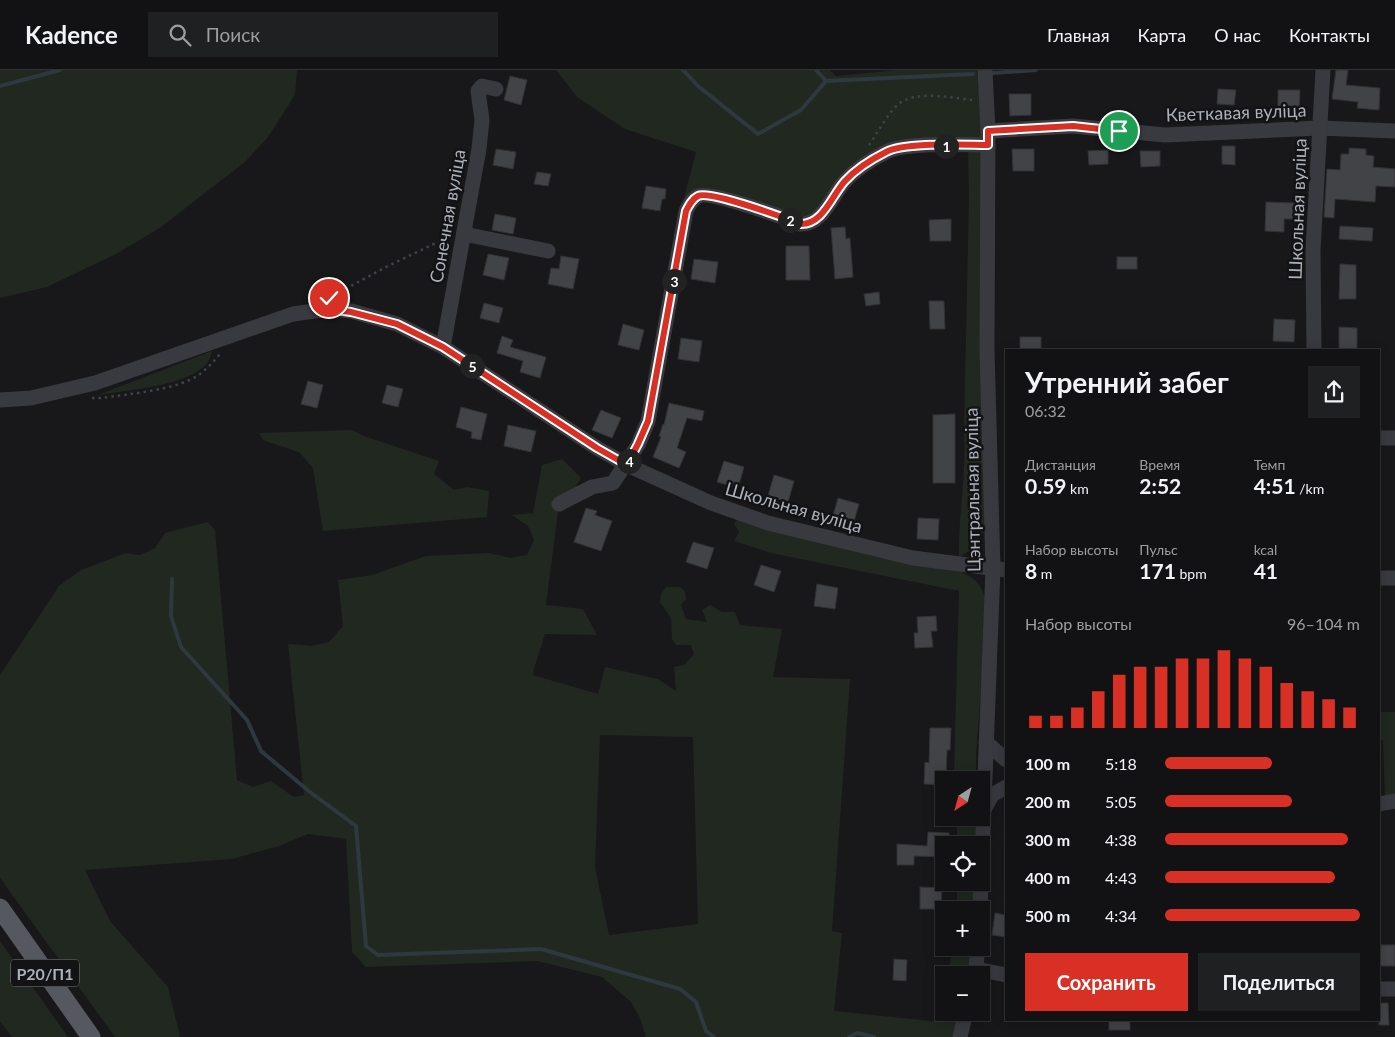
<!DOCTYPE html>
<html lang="ru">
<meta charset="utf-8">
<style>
body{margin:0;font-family:Lato,sans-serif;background:#1f2022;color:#f1f3f6;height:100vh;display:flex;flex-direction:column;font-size:19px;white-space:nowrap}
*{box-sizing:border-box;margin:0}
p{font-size:16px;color:#9c9ea0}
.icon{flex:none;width:28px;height:28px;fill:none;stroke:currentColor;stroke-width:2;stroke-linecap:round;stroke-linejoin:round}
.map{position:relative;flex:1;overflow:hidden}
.sheet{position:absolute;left:1005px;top:279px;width:375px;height:672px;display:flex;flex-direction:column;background:#121214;border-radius:0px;box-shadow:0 2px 12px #0003,0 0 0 1px #313234}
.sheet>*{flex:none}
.needle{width:32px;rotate:216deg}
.controls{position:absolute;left:935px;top:701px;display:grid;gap:10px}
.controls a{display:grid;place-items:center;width:55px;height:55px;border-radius:0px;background:#121214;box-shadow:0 2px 12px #0003,0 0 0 1px #313234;font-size:25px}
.pin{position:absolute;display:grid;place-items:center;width:42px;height:42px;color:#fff;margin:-21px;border:2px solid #fff;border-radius:50%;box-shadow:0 1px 5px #0007}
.km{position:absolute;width:25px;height:25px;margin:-12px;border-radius:50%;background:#222;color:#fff;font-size:14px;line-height:25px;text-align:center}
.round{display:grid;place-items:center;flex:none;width:52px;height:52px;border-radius:0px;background:#1f2022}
.head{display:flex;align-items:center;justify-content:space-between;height:85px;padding:0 20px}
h1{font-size:28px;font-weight:700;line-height:38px}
.metrics{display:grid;grid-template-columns:repeat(3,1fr);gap:8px;height:85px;padding:5px 20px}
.metrics div{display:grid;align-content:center}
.metrics b{font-size:21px;font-weight:700}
.metrics small{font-size:14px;font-weight:400}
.metrics p{font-size:14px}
.chart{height:140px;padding:10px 20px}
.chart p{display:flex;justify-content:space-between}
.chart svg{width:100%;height:90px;margin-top:5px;stroke:#d93025;stroke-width:6}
.action{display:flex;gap:10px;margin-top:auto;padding:10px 20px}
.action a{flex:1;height:58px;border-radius:0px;background:#d93025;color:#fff;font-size:20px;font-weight:700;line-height:58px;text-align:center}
.action a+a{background:#1f2022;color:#f1f3f6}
ul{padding:0 20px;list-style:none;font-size:16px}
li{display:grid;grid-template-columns:80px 60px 1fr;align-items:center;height:38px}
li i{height:12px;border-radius:6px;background:#d93025}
header{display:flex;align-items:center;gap:30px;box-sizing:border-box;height:70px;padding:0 25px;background:#121214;border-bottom:1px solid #313234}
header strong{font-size:24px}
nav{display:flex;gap:28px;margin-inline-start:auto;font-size:18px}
.search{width:350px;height:45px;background:#1f2022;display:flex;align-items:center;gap:12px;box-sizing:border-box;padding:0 18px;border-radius:0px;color:#9c9ea0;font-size:19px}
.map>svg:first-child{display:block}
.green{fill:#202820;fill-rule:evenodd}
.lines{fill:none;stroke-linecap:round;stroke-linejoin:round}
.stream{stroke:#2d393f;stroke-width:4}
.building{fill:#424347;stroke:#323236}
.path{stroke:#3f4246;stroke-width:2.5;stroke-dasharray:2.5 4;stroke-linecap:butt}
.minor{stroke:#393a3f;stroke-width:15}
.major{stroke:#55585e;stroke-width:19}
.route-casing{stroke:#fff;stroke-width:10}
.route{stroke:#d93025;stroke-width:6}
.labels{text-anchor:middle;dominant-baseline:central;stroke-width:5;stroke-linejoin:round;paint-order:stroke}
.shield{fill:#131315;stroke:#7d8288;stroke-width:1}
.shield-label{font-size:16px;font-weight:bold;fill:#aab1ba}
.street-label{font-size:18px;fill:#aab1ba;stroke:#131315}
</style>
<header>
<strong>Kadence</strong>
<div class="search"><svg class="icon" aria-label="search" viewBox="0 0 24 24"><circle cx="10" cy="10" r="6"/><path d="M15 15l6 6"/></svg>Поиск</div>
<nav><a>Главная</a><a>Карта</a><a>О нас</a><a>Контакты</a></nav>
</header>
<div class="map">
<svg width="1395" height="967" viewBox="0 0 1395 967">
<rect width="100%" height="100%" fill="#18181a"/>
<g class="green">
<polygon points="0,0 297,0 295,25 268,67 245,92 161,157 116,184 47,217 0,228"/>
<polygon points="556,0 830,0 836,6 898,0 977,0 983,56 982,68 886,78 818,142 798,149 709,120 683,132 696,82 625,59 577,27"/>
<path d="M981 81 985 457C980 472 973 480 959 487 958 444 967 403 964 360L969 125 968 82Z"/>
<path d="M212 281C211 284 210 289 208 292 191 316 126 320 98 325Z"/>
<polygon points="352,360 364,366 439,391 434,404 454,420 467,417 489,421 487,447 323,461 313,398 299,382 263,370 259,363"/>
<path d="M562 389 581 408 574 419 552 429 558 442 546 535 583 539 597 565 545 564 534 599 533 605 598 624 605 597 658 609 676 621 674 597 684 595 694 584 691 575H676L672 569 671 548 660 532 661 524 666 517H680L685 521 686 529 681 535 686 549 707 552 702 540 710 535 722 542H735L740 555 782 559 773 607 850 609 832 861 842 863 834 941 940 952 944 929V942L959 943 953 967H646L640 948 631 932 602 907 538 891 366 897 352 882 346 769 308 764 279 776 232 789 85 800 110 851 168 917 180 967H115L0 808V605L59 516 81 500 126 483 140 485 155 478 165 463 208 452 215 460 237 710 253 717 271 711 294 727 304 725 288 574 312 576 329 572 343 556 338 510 372 505 426 486 489 483 511 488 527 485 534 470 528 456 512 445 533 443 542 395ZM600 665 693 667 698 854 609 865 595 797Z"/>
<path d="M738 449C795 464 853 482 911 494 929 498 951 496 967 505 983 513 986 527 987 543L976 684V710H956L954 703 959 521 771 483 734 471 739 462 734 454Z"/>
<polygon points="1379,642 1395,642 1395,727 1385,729 1383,670 1379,670"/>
<polygon points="957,748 976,748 975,775 957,775"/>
<polygon points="957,813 974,813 973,840 955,840 957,829"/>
<polygon points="0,871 68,967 12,967 0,951"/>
<polygon points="952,878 970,878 968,905 948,905"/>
</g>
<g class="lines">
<g class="stream">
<polyline points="683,0 698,16 758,64 801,40 826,11"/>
<polyline points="816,0 826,11 973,4"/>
<polyline points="993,3 1036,0"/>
<polyline points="0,16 60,0"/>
<polyline points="172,509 171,546 181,577 247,650 261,681 310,722 356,756 366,876 378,885 541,879 680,919 696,932 706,961 714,967"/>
<polyline points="849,967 857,963 874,967"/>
</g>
</g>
<g class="building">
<polygon points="1336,0 1348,0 1346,15 1380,18 1379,40 1357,38 1358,32 1332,29"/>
<polygon points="510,6 527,10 521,35 504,30"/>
<polygon points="1218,19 1236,20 1234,35 1217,34"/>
<polygon points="1278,20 1300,20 1299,42 1278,41"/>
<polygon points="1009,24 1031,24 1031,45 1010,46"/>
<polygon points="1222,76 1235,76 1235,95 1222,94"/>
<polygon points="1349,78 1366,79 1366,85 1374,86 1373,97 1395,99 1395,117 1376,116 1375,132 1335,129 1334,148 1324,147 1327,99 1340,100 1341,84 1349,84"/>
<polygon points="496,79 516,82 513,99 493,95"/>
<polygon points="1012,79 1034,79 1034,101 1013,101"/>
<polygon points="1108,80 1108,94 1089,95 1088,81"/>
<polygon points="1140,81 1160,81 1160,96 1141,97"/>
<polygon points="537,102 551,104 548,116 534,114"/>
<polygon points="646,116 666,119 665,129 662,129 660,141 642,138"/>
<polygon points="1266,132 1297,133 1296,149 1284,149 1284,162 1265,161"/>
<polygon points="495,144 516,148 513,164 492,160"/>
<polygon points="951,149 951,171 930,171 929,150"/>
<polygon points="1340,156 1373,158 1372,171 1339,169"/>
<polygon points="845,157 846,169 850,168 853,207 835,209 831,158"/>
<polygon points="786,176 809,176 810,210 786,210"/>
<polygon points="488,184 509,188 504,210 483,205"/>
<polygon points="561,186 579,189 573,219 548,214 551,198 559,199"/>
<rect x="1117" y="187" width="20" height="12"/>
<polygon points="694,189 718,192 715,213 691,209"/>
<polygon points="1340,194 1356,195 1356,229 1339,229"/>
<polygon points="879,222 880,234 866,236 864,224"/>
<polygon points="929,231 944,231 945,259 930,259"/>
<polygon points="484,233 503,238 499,253 480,248"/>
<polygon points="1274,249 1295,250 1294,272 1273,271"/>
<polygon points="623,254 644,260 639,280 618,275"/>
<polygon points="1339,257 1357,258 1357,280 1339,280"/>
<polygon points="502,266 513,270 510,277 546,287 540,308 520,302 523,291 497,283"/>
<rect x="1020" y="267" width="21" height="13"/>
<polygon points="681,268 702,271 699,292 678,289"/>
<polygon points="308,311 323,315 317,338 301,334"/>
<polygon points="387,315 403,319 398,337 382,333"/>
<polygon points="669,333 704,341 702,351 687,348 677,378 686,382 679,398 653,387 661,367 659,366 663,354 664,355"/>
<polygon points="461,337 487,344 481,370 471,368 472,362 456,357"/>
<polygon points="601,340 621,348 612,368 592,360"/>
<polygon points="955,344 955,413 933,413 933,345"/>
<polygon points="508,355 536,361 531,382 504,376"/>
<polygon points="724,391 744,397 738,418 717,412"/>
<polygon points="774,405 794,411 788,432 768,426"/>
<polygon points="838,428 859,434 853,455 832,449"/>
<polygon points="586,438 597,441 595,445 612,451 601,481 574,472"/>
<polygon points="918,448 939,449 938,470 917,469"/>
<polygon points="693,472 714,478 707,499 686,492"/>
<polygon points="761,495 781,501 774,522 754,515"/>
<polygon points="817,514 838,518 835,539 814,536"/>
<polygon points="936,546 937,561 931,561 933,577 915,578 914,563 918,563 917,547"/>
<polygon points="930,658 951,658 950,680 947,680 946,710 944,710 944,715 924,714 925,692 929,693"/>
<polygon points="928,762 949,763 949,775 944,775 944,787 914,786 914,795 897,795 897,774 927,776"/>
<polygon points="920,817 942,818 941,839 920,839"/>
<polygon points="995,843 1006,845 1006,867 992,865"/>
<rect x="1379" y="875" width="16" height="21"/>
<polygon points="894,889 907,890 906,911 893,910"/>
<polygon points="1379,933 1388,933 1389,955 1379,955"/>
<rect x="1109" y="950" width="21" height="10"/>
</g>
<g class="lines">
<g class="path">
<path d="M869 75C877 64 891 37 903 31 924 21 951 28 973 30"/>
<polyline points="334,225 388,196 444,169 449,165"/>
<path d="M92 328H101C129 324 178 320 200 304 208 298 214 291 220 284"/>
</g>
<g class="minor">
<polyline points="988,61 1073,56 1165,65 1319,58 1395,61"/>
<polyline points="464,164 548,181"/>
<polyline points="443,277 479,79 482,50 478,21 482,16 496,19"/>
<polyline points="1314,280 1313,180 1323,0"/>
<polyline points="0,330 31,328 95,313 293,244 329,239 351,241 397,254 443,277 597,378 627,395 711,433 768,453 913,488 1006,500"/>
<polyline points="1379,368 1395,368"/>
<path d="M559 434 592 417 613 413 638 375 648 351 686 141C689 135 692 129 698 126 708 121 765 141 779 146 785 148 793 153 800 154 823 155 832 125 845 111 856 99 872 89 886 82 906 72 963 75 988 75"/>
<polyline points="1379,508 1395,508"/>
<polyline points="986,672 1006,690"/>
<polyline points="1379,734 1395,731"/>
<polyline points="985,738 992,725 1006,717"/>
<polyline points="980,840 993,498 987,280 988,61 985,0"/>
<polyline points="976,899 1006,905"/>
<polyline points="975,905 978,878"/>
<polyline points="1379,919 1395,919"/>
<polyline points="960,967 966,942"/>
</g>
<polyline class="major" points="0,838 91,967"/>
</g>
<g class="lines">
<defs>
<path id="route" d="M329 228V239L351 242 397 254 443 277 597 378 627 395 638 374 648 351 686 141C689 135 692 129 698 126 708 121 765 141 779 146 785 148 793 153 800 154 823 155 832 125 845 111 856 99 872 89 886 82 906 72 963 75 988 75V61L1073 56 1119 61"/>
</defs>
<use href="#route" class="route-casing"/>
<use href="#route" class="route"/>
</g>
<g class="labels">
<rect class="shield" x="11" y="889.5" width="68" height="27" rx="4"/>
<g class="shield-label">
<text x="45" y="903">Р20/П1</text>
</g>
<g class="street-label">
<text transform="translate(1236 42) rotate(-2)">Кветкавая вуліца</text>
<text transform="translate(1297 139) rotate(-88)">Школьная вуліца</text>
<text transform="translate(447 146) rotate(-80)">Сонечная вуліца</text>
<text transform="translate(972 420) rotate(-91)">Цэнтральная вуліца</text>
<text transform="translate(794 437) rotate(16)">Школьная вуліца</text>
</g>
</g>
</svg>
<div class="controls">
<a><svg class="needle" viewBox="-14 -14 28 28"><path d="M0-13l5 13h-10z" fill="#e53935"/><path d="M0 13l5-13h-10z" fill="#9c9ea0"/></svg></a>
<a><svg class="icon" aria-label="locate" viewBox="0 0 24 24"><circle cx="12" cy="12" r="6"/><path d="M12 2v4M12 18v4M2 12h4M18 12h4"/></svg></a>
<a>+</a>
<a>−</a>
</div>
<div class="pin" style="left:1119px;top:61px;background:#1e9e55"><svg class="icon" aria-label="arrive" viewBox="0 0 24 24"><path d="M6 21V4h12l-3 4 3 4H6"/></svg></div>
<div class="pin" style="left:329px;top:228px;background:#d93025"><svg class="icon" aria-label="check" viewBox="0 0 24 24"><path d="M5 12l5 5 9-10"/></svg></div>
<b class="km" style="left:946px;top:76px">1</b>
<b class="km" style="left:790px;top:150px">2</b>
<b class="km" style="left:674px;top:211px">3</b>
<b class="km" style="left:629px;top:391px">4</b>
<b class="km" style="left:472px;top:296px">5</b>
<section class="sheet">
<div class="head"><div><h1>Утренний забег</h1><p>06:32</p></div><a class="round"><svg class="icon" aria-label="share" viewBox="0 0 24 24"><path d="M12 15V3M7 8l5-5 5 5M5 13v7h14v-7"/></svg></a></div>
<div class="metrics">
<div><p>Дистанция</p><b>0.59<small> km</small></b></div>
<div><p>Время</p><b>2:52</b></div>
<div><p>Темп</p><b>4:51<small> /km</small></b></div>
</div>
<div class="metrics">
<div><p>Набор высоты</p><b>8<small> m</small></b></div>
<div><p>Пульс</p><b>171<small> bpm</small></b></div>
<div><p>kcal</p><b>41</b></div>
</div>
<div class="chart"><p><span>Набор высоты</span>96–104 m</p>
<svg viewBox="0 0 160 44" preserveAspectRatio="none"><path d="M5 44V38M15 44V38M25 44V34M35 44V26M45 44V18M55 44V14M65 44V14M75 44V10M85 44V10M95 44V6M105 44V10M115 44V14M125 44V22M135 44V26M145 44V30M155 44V34"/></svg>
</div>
<ul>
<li><b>100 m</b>5:18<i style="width:55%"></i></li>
<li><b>200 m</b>5:05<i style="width:65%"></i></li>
<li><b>300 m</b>4:38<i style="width:94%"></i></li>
<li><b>400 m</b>4:43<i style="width:87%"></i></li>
<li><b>500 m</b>4:34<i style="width:100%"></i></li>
</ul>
<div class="action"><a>Сохранить</a><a>Поделиться</a></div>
</section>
</div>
